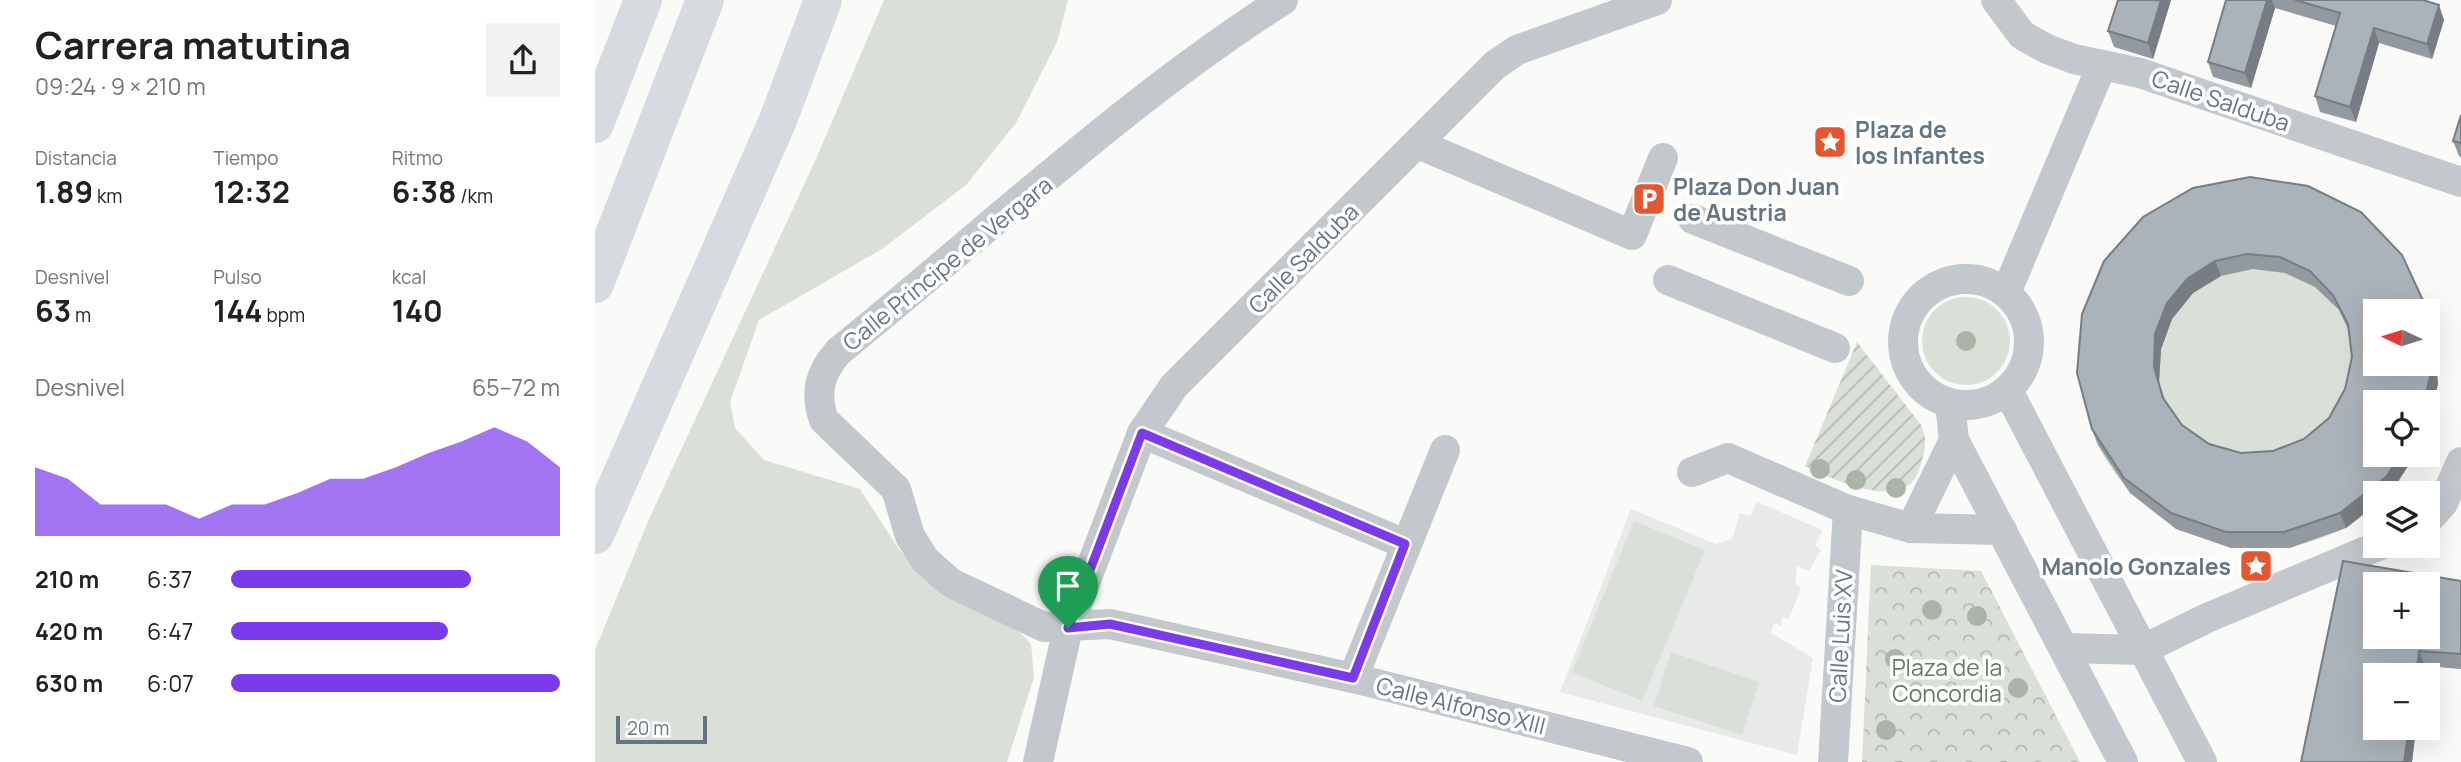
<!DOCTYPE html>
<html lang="es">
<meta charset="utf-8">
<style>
body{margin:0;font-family:Manrope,sans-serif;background:#f2f2f2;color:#222;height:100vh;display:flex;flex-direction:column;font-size:26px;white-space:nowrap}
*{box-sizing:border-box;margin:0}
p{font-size:23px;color:#767676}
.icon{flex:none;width:38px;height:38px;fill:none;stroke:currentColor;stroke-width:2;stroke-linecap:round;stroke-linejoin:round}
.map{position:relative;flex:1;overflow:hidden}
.sheet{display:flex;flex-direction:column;background:#fff;width:595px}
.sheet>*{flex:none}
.needle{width:46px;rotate:274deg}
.tools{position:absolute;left:1768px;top:299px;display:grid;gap:14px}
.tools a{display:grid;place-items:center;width:77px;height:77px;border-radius:0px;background:#fff;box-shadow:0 7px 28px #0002;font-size:35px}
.scale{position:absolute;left:21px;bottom:18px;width:91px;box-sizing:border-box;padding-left:7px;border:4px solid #657683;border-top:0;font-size:19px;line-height:24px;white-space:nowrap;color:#657683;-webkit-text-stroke:5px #fff;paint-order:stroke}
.pin{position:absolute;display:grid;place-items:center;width:60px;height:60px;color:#fff;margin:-72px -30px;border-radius:50% 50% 50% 0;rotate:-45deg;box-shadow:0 0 7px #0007}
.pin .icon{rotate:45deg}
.round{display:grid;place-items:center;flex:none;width:74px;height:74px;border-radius:0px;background:#f2f2f2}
.summary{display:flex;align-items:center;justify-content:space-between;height:119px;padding:0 35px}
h1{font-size:38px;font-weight:700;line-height:52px}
.stats{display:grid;grid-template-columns:repeat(3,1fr);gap:10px;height:119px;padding:7px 35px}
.stats div{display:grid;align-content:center}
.stats b{font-size:30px;font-weight:700}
.stats small{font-size:19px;font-weight:400}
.stats p{font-size:19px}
.chart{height:196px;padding:14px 35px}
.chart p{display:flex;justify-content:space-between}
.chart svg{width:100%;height:126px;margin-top:7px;fill:#7c3aed;opacity:.7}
ul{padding:0 35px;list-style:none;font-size:23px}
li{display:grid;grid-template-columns:112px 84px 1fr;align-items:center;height:52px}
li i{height:18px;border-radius:9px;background:#7c3aed}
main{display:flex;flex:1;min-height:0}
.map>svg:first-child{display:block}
.built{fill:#e8e9e9}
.grass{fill:#dadfd7}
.park{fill:url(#park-crowns)}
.garden{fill:url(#garden-furrows)}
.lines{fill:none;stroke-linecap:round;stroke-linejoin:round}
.minor{stroke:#c3c8cc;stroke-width:30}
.highway{stroke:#d6dbdf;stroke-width:38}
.tree{fill:#aab4a7}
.wall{fill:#929a9f;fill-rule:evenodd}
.shaded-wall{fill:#777d82}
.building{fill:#aab3b9;stroke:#777d82;stroke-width:2;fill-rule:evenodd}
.route-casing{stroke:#fff;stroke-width:14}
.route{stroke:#7c3aed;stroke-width:9}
.labels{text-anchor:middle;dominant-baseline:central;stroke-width:7;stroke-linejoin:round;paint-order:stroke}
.street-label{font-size:23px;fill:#657683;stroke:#fff}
.poi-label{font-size:23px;font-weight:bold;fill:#657683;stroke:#fff;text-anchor:start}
.park-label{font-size:23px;fill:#687a64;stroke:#fff}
</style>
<main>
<section class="sheet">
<div class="summary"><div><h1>Carrera matutina</h1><p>09:24 · 9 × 210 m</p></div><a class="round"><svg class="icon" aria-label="share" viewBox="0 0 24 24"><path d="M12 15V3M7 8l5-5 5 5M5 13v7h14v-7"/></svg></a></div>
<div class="stats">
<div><p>Distancia</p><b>1.89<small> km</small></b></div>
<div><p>Tiempo</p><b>12:32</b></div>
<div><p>Ritmo</p><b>6:38<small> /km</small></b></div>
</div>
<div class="stats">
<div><p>Desnivel</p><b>63<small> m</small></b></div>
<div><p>Pulso</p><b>144<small> bpm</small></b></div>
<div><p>kcal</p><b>140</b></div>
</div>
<div class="chart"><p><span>Desnivel</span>65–72 m</p>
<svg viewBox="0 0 160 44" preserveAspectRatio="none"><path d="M0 44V20L10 24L20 33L30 33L40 33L50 38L60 33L70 33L80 29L90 24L100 24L110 20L120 15L130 11L140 6L150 11L160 20V44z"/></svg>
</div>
<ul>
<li><b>210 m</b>6:37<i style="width:73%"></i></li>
<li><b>420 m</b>6:47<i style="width:66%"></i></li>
<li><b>630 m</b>6:07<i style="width:100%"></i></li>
</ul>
</section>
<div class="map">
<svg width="1866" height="762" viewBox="0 0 1866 762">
<defs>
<pattern id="park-crowns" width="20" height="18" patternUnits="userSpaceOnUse" patternTransform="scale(1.75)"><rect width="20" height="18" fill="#dadfd7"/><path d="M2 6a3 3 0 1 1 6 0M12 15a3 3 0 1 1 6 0" fill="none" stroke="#b4b9b4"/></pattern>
<pattern id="garden-furrows" width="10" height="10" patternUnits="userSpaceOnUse" patternTransform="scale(1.75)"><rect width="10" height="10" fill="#dadfd7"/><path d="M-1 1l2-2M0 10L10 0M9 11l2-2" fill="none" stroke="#b4b9b4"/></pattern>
</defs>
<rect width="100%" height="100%" fill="#fafaf8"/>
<polygon class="built" points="1162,502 1228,530 1220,545 1226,550 1214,571 1202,566 1200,584 1206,588 1194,619 1187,617 1186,626 1179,623 1176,633 1218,658 1202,755 965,692 1036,509 1121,544 1137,539 1145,513 1155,516"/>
<g class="grass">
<polygon points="289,0 473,0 462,42 421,123 371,185 287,249 164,320 135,402 140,428 169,460 265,489 303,548 346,595 415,622 436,644 439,677 412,762 0,762 0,650 54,519 221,159"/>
<path d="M1604 203 1780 312V364H1832V402H1780V505C1770 512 1761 523 1750 528 1660 575 1547 536 1503 445 1495 429 1493 406 1488 388Z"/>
<circle cx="1371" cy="341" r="44"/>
<polygon points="1039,521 1110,550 1047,701 977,672"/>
<polygon points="1076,652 1164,682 1147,735 1059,706"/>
</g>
<polygon class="park" points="1276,565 1386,571 1485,762 1267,762"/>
<path class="garden" d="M1262 342 1326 425C1333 440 1330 451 1325 467 1312 515 1240 480 1210 466Z"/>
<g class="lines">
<g class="minor">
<path d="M688 0C530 101 390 233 244 351 225 372 219 392 229 420L301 489 315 536 330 560 356 583 449 627 515 624 758 678 1093 762"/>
<polyline points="1401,0 1427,35 1452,49 1479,59 1545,73 1866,182"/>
<polyline points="823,144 1037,235 1068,158"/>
<polyline points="1098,219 1254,281"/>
<circle cx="1371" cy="342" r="63"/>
<polyline points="1073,280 1240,348"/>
<polyline points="1411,293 1507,65"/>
<polyline points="1413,391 1607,762"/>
<polyline points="1355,404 1359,440 1528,762"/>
<polyline points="547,433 810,544"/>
<polyline points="1097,472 1133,458 1253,510 1316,528 1407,530"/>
<polyline points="1832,521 1848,503 1866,462"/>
<polyline points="1316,528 1359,440"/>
<polyline points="1470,648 1547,650 1612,618 1783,546"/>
<polyline points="758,678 850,450"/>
<polyline points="443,762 473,628 547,433 579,386 900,65 922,50 1062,0"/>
<polyline points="1238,762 1253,510"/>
</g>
<g class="highway">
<polyline points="0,124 48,0"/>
<polyline points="0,284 110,0"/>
<polyline points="0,535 183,120 228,0"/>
</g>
</g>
<g class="tree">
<circle cx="1371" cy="341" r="10"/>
<circle cx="1225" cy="469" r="10"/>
<circle cx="1261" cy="480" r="10"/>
<circle cx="1301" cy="488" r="10"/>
<circle cx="1337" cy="610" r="10"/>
<circle cx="1382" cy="616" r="10"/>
<circle cx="1300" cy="659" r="10"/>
<circle cx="1423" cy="688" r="10"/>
<circle cx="1291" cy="730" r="10"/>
</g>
<g class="wall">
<polygon points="1523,0 1576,0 1558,59 1519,47 1513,31"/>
<polygon points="1631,0 1828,0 1849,20 1837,59 1784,43 1761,122 1725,112 1720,96 1741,26 1680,8 1656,88 1618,77 1613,62"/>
<polygon points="1866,115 1866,157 1864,156 1858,141"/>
<path d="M1598 188 1832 309 1837 325 1843 384 1832 429V402L1780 455H1820L1797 491 1780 494V505L1751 528 1695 548H1636L1581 529 1535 493 1503 445 1497 429ZM1658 269 1690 273 1720 287 1744 310 1753 329 1757 357 1750 389 1734 418 1709 439 1678 451 1646 453 1614 444 1587 425 1570 401 1564 382 1566 349 1577 319 1598 293 1626 276Z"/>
<polygon points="1866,581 1866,669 1830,666 1780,728 1821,728 1817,762 1706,762"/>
</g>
<g class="shaded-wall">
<polygon points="1566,0 1576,0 1558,59 1553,43"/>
<polygon points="1672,0 1677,0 1680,8 1656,88 1650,73"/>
<polygon points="1844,5 1849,20 1837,59 1832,44"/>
<polygon points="1779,28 1784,43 1761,122 1755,107"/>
<polygon points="1620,261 1626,276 1598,293 1577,319 1566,349 1564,382 1574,414 1559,367 1560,334 1572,303 1593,278"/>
<polygon points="1832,309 1837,325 1843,384 1832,429 1832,402 1829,402"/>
<polygon points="1805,455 1820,455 1797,491 1794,494 1780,494 1780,505 1751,528 1745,513"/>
<polygon points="1824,651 1830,666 1828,676 1821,676"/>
<polygon points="1814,728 1821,728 1817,762 1809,762"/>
</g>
<g class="building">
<polygon points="1523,0 1566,0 1553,43 1513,31"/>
<polygon points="1631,0 1672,0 1650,73 1613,62"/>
<polygon points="1700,0 1828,0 1844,5 1832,44 1779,28 1755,107 1720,96 1745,13"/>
<polygon points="1866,115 1866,143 1858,141"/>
<path d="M1655 177 1713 186 1766 212 1807 255 1832 309V312H1780V364H1832V313L1837 368 1829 402H1780V455H1805L1792 476 1745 513 1689 532H1631L1576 513 1529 478 1497 429 1482 373 1487 314 1509 261 1548 217 1598 188ZM1652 254 1685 257 1715 271 1738 295 1753 324 1757 357 1750 389 1734 418 1709 439 1678 451 1646 453 1614 444 1587 425 1568 398 1559 367 1560 334 1572 303 1593 278 1620 261Z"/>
<path d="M1748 561 1866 581V654L1824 651 1821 676H1780V728H1814L1809 762H1706ZM1780 584H1832V637H1780Z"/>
</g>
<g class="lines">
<defs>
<polygon id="route" points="547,433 810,544 758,678 515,624 473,628"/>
</defs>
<use href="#route" class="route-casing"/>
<use href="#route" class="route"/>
</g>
<defs>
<symbol id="sight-square" viewBox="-11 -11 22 22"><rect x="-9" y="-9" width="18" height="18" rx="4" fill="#e4572e" stroke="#fff"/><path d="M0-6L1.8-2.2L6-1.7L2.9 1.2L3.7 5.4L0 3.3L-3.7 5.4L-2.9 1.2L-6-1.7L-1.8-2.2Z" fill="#fff"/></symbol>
<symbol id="parking-square" viewBox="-11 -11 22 22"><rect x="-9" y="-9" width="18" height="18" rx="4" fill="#e4572e" stroke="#fff"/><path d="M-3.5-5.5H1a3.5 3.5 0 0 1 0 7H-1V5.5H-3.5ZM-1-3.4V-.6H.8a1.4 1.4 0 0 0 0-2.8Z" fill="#fff"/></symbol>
</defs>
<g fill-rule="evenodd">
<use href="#sight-square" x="1216" y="123" width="38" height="38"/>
<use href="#parking-square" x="1035" y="180" width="38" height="38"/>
<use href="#sight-square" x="1642" y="547" width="38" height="38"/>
</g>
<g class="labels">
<g class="street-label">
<text transform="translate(1626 100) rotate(19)">Calle Salduba</text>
<text transform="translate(708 258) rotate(-45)">Calle Salduba</text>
<text transform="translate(352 263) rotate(-39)">Calle Principe de Vergara</text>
<text transform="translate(1245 636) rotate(-87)">Calle Luis XV</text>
<text transform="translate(866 705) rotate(14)">Calle Alfonso XIII</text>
</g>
<g class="poi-label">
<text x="1260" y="129">Plaza de<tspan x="1260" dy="26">los Infantes</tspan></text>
<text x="1078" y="186">Plaza Don Juan<tspan x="1078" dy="26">de Austria</tspan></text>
<text x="1636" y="566" text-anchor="end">Manolo Gonzales</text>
</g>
<g class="park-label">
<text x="1352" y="667">Plaza de la<tspan x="1352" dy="26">Concordia</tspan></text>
</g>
</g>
</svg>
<div class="tools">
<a><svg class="needle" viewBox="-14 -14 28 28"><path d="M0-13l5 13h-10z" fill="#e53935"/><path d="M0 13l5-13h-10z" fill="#767676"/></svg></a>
<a><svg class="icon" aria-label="locate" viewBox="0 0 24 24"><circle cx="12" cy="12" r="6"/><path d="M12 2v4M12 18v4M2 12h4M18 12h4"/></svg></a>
<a><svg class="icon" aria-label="layers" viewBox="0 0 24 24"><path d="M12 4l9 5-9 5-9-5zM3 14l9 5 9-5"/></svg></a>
<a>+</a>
<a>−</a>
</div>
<div class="scale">20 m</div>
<div class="pin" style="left:473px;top:628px;background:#1e9e55"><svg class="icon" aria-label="arrive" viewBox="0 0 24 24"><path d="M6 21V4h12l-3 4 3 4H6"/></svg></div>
</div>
</main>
